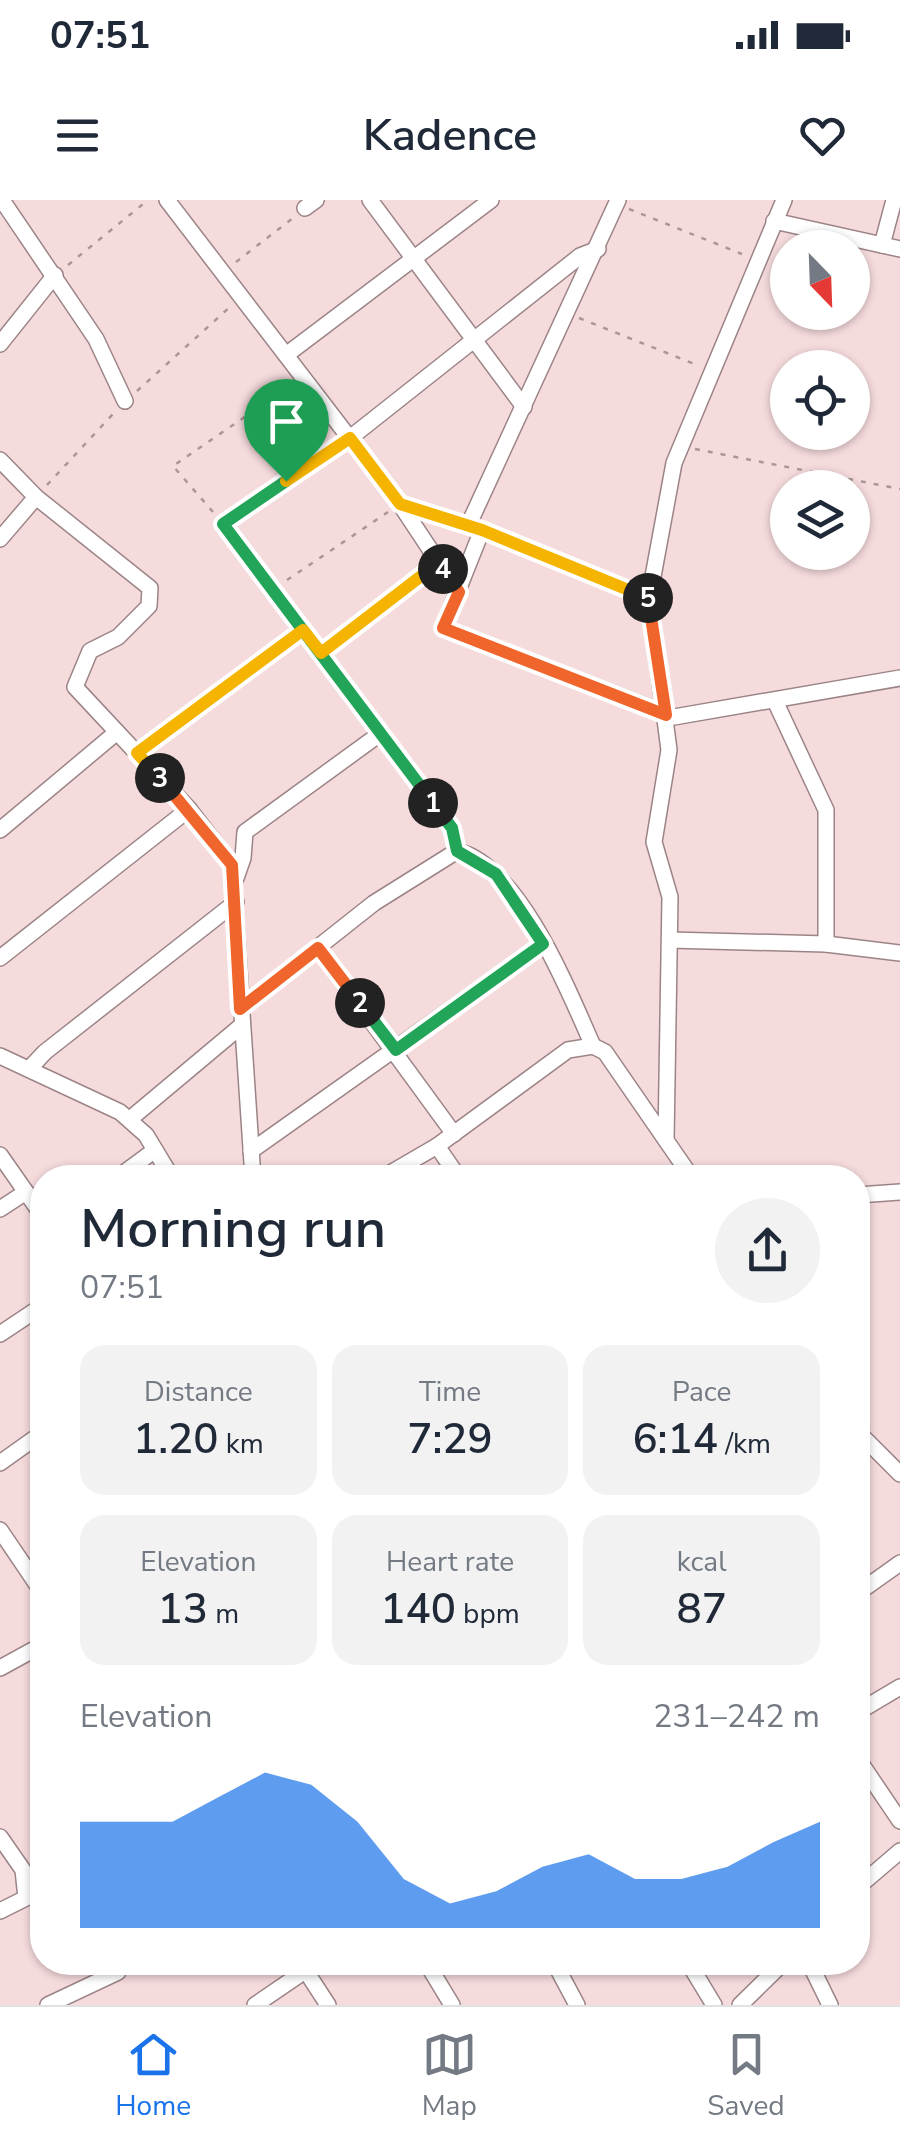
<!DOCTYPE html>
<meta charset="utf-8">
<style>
body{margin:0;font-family:"Nunito Sans",sans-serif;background:#f2f2f3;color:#1f2937;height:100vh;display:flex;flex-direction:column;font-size:38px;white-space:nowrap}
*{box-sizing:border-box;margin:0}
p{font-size:32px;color:#747a83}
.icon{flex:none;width:55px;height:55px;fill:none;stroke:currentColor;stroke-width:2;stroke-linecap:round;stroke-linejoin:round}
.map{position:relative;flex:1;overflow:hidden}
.details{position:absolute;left:30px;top:965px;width:840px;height:810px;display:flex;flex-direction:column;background:#fff;border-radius:40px;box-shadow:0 2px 8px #0004}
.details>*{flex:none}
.needle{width:65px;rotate:157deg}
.buttons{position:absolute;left:770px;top:30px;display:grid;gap:20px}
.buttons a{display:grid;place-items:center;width:100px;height:100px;border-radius:50%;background:#fff;box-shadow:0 2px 8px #0004;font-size:50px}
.pin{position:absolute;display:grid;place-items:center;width:85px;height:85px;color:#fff;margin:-102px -42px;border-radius:50% 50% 50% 0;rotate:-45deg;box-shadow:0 0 10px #0007}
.pin .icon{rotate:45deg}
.km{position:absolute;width:50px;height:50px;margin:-25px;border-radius:50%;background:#222;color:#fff;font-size:28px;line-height:50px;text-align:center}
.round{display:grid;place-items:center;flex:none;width:105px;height:105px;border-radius:52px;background:#f2f2f3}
.summary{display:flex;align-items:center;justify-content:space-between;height:170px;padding:0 50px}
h1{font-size:55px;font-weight:600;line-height:75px}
.metrics{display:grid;grid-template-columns:repeat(3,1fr);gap:15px;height:170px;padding:10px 50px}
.metrics div{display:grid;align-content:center;border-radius:25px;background:#f2f2f3;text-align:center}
.metrics b{font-size:42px;font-weight:600}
.metrics small{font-size:28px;font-weight:400}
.metrics p{font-size:28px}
.chart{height:280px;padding:20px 50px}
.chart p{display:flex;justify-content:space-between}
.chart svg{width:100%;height:180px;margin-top:10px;fill:#1a73e8;opacity:.7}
.status{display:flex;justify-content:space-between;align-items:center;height:70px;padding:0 50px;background:#fff;direction:ltr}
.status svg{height:28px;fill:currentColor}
header{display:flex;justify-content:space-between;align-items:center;height:130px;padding:0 50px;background:#fff;font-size:45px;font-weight:600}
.tab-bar{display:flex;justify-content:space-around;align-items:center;height:140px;border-top:2px solid #e0e1e3;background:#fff;font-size:28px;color:#747a83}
.tab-bar a{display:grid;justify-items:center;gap:5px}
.tab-bar .active{color:#1a73e8}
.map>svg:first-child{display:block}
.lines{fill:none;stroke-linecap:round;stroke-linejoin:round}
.street-casing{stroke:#9c8486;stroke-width:18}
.path{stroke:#ab9697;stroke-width:2.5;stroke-dasharray:5 8;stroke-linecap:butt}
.street{stroke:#fff;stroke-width:15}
.split-1-casing{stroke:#fff;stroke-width:20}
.split-2-casing{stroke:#fff;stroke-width:20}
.split-3-casing{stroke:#fff;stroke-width:20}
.split-4-casing{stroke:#fff;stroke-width:20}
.split-5-casing{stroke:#fff;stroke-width:20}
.split-6-casing{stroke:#fff;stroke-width:20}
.split-1{stroke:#22a559;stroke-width:12}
.split-2{stroke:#22a559;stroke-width:12}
.split-3{stroke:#f0652b;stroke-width:12}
.split-4{stroke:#f5b400;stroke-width:12}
.split-5{stroke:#f0652b;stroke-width:12}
.split-6{stroke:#f5b400;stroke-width:12}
</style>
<div class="status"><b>07:51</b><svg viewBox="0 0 49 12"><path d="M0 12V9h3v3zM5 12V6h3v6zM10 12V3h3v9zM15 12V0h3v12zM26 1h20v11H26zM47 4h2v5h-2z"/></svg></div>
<header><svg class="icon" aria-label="menu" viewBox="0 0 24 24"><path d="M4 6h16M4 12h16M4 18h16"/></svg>Kadence<svg class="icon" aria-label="heart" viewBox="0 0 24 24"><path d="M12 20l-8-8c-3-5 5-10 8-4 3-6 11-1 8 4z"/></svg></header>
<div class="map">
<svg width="900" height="1805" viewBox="0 0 900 1805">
<rect width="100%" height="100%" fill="#f6dbdd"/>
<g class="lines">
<defs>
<g id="street">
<polyline points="2,0 96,139 125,201"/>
<polyline points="167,0 400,304 459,393"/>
<polyline points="370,0 524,207"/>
<polyline points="305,8 316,0"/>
<polyline points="774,21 900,49"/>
<polyline points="882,45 894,0"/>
<polyline points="0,144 55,75"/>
<polyline points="286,155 491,0"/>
<polyline points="350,238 580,56 598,49"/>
<polyline points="0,260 36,297 150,388 149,406 118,437 90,451 75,487 189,609 232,665 253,978"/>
<polyline points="400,304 482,330 649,398"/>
<polyline points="223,324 452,629 457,651"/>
<polyline points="468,326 618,0"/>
<polyline points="482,330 443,428 674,517 900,478"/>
<polyline points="0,339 36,297"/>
<polyline points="775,501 826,610 826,744"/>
<polyline points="137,553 303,430"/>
<polyline points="0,630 117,532"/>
<polyline points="236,678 243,658 245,632 381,533"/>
<polyline points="670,740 826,744 900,753"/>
<polyline points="318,748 454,934"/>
<polyline points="0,758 189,609"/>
<path d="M240 809 374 703 457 651C519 665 569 792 593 846"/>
<polyline points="0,856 120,912 146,935 172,978"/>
<polyline points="29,869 45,852 236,702"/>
<polyline points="130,919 241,826"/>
<polyline points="666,940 670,697 654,642 669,550 649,398 674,263 784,0"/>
<polyline points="437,946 459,978"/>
<polyline points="251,951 543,744"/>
<polyline points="0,955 42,1015"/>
<polyline points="117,978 155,950"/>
<polyline points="382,978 437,946 568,850 593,846 605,852 692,978"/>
<polyline points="858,995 900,992"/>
<polyline points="0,1009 26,992"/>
<polyline points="0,1134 42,1106"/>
<polyline points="858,1232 900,1274"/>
<polyline points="0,1263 42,1233"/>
<polyline points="0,1330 42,1392"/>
<polyline points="858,1393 900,1363"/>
<polyline points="0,1468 42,1445"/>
<polyline points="858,1512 900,1487"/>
<polyline points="858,1559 900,1621"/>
<polyline points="0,1637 23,1670 26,1698 0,1711"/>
<polyline points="858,1687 900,1651"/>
<polyline points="300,1762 328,1805"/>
<polyline points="426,1762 452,1805"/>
<polyline points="554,1762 577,1805"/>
<polyline points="688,1762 714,1805"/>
<polyline points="809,1762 830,1805"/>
<polyline points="48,1805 118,1772"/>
<polyline points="255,1805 318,1762"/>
<polyline points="740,1805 784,1762"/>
</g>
</defs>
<use href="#street" class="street-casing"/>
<g class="path">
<polyline points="629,9 742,54"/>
<polyline points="236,62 293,18"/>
<polyline points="68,65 148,0"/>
<polyline points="579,118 697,165"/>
<polyline points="137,191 231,106"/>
<polyline points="695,249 900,289"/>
<polyline points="47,285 113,214"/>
<polyline points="213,312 173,266 290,186"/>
<polyline points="237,315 338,246"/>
<polyline points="287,380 388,312"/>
<polyline points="334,443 427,372"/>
</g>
<use href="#street" class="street"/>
</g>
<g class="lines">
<defs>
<polyline id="split-1" points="286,281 223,324 433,603"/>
<polyline id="split-2" points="360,803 396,850 543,744 496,674 457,651 452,628 433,603"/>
<polyline id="split-3" points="160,578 232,665 240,809 318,748 360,803"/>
<polyline id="split-4" points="160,578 137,553 303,430 321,453 438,363 443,369"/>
<polyline id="split-5" points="443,369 459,392 443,428 666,515 648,398"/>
<polyline id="split-6" points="286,281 350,238 400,304 482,330 648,398"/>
</defs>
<use href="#split-1" class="split-1-casing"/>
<use href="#split-2" class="split-2-casing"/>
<use href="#split-3" class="split-3-casing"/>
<use href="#split-4" class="split-4-casing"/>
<use href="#split-5" class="split-5-casing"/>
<use href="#split-6" class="split-6-casing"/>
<use href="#split-1" class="split-1"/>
<use href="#split-2" class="split-2"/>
<use href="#split-3" class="split-3"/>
<use href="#split-4" class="split-4"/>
<use href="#split-5" class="split-5"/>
<use href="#split-6" class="split-6"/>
</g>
</svg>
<div class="buttons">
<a><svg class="needle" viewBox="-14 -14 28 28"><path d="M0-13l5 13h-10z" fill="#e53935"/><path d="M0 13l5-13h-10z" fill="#747a83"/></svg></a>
<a><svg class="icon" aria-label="locate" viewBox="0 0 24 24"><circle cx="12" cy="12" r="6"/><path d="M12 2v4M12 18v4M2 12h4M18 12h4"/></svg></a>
<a><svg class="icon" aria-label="layers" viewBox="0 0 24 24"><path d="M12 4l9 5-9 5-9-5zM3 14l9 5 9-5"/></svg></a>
</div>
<div class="pin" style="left:286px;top:281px;background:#1e9e55"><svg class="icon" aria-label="arrive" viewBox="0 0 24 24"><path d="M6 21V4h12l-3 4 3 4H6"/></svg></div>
<b class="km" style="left:433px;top:603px">1</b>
<b class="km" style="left:360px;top:803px">2</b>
<b class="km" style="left:160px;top:578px">3</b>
<b class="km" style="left:443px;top:369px">4</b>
<b class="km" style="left:648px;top:398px">5</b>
<section class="details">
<div class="summary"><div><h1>Morning run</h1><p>07:51</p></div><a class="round"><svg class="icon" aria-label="share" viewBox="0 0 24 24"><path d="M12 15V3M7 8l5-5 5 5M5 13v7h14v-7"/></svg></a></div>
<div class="metrics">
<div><p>Distance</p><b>1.20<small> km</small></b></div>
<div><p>Time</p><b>7:29</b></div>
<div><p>Pace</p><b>6:14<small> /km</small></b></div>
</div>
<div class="metrics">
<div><p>Elevation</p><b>13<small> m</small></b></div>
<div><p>Heart rate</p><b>140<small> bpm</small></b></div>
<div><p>kcal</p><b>87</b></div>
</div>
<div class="chart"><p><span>Elevation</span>231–242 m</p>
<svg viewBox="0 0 160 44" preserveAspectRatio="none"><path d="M0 44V18L10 18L20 18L30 12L40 6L50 9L60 18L70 32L80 38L90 35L100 29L110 26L120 32L130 32L140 29L150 23L160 18V44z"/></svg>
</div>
</section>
</div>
<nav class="tab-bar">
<a class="active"><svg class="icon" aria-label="home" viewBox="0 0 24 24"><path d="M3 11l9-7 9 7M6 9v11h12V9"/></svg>Home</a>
<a><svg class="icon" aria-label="map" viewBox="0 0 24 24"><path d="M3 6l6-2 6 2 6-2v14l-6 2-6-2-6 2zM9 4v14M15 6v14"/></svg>Map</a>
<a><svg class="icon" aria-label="saved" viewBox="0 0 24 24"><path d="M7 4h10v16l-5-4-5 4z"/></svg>Saved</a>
</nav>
